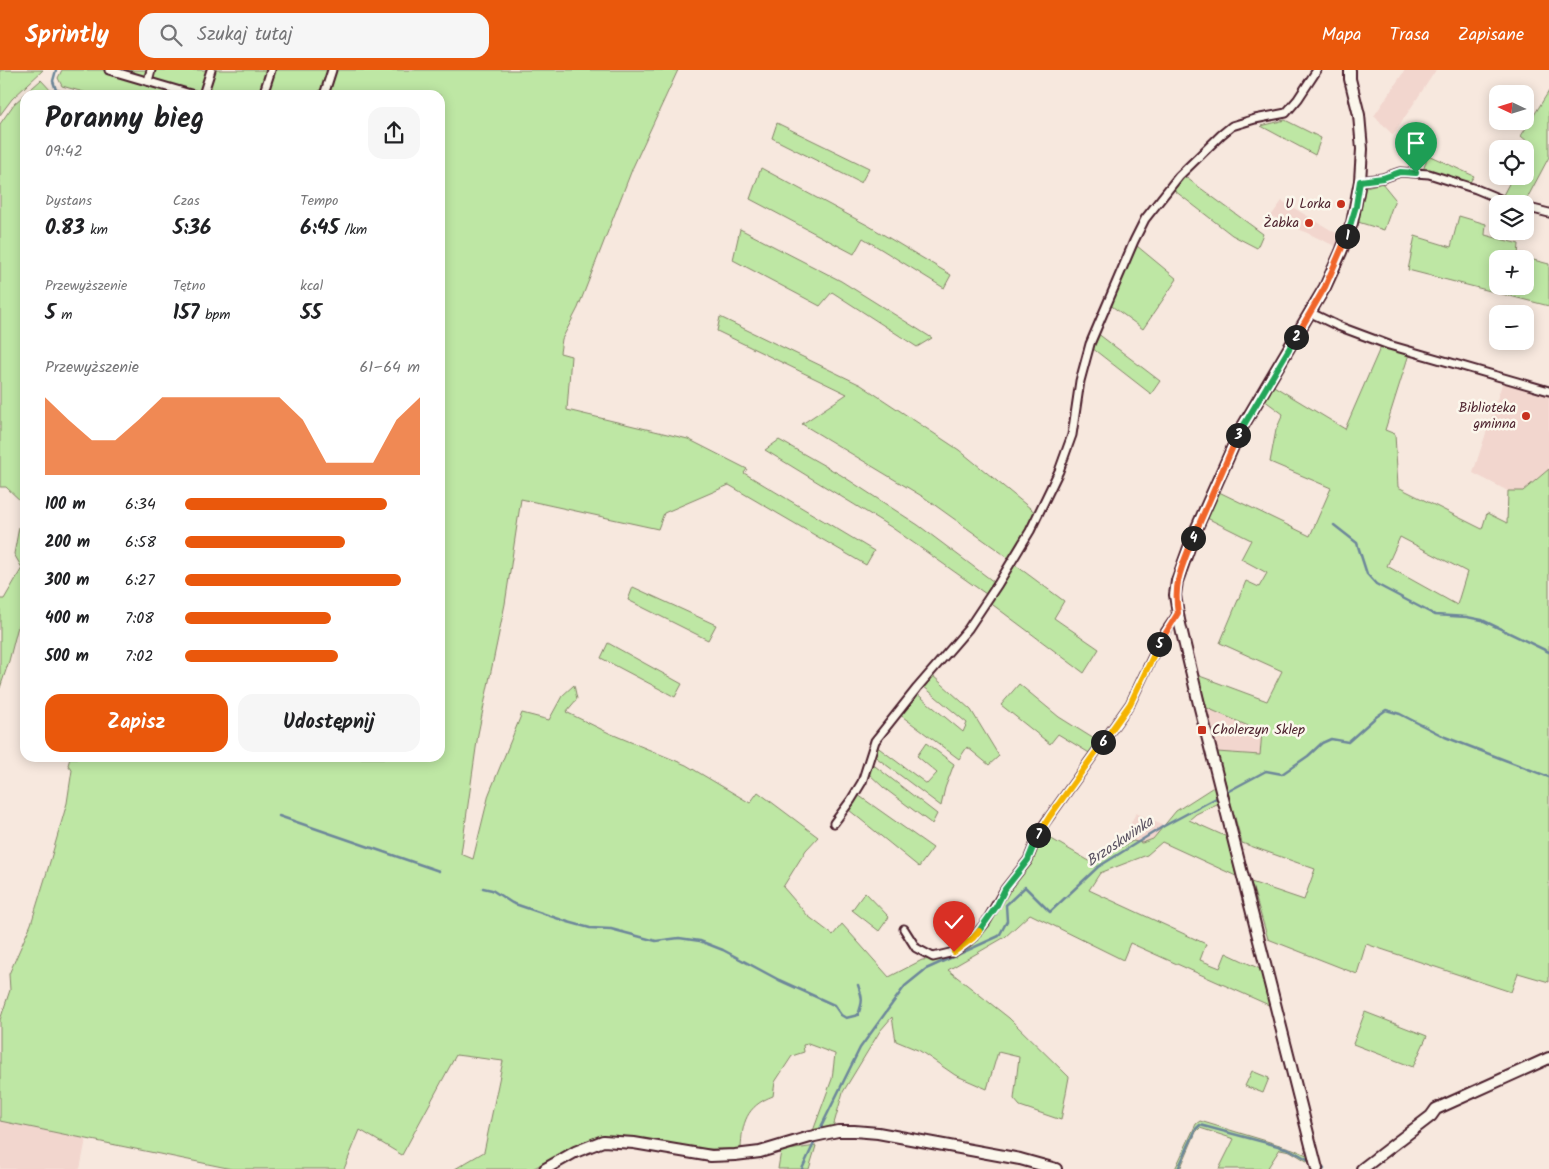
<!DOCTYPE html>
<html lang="pl">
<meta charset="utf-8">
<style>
body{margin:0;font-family:Kalam,sans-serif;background:#f6f6f6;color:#202124;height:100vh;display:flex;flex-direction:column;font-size:19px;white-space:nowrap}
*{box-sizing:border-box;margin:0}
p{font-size:16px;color:#757577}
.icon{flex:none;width:28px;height:28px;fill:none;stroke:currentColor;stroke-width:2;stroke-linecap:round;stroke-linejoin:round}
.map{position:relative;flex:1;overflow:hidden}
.sheet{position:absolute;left:20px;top:20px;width:425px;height:672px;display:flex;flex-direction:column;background:#fff;border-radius:15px;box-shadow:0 2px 12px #0003}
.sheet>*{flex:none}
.needle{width:32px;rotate:274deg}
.tools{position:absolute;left:1489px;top:15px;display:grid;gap:10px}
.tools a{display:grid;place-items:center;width:45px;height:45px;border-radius:10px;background:#fff;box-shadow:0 2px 12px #0003;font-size:25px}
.pin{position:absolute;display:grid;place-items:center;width:42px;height:42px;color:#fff;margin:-51px -21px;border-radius:50% 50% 50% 0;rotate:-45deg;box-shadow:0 0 5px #0007}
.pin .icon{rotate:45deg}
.km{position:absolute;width:25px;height:25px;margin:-12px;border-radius:50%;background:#222;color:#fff;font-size:14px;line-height:25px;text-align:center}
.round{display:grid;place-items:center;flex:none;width:52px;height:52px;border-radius:15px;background:#f6f6f6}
.headline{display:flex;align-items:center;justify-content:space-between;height:85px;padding:0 25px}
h1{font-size:28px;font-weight:600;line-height:38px}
.metrics{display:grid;grid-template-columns:repeat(3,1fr);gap:8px;height:85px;padding:5px 25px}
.metrics div{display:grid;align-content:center}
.metrics b{font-size:21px;font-weight:600}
.metrics small{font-size:14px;font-weight:400}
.metrics p{font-size:14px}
.chart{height:140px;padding:10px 25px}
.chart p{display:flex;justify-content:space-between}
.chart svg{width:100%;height:90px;margin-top:5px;fill:#ea580c;opacity:.7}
.cta{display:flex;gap:10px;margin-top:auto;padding:10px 25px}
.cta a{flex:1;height:58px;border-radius:15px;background:#ea580c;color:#fff;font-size:20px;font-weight:600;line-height:58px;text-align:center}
.cta a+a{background:#f6f6f6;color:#202124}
ul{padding:0 25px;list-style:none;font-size:16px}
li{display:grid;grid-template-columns:80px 60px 1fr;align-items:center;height:38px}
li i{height:12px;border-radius:6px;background:#ea580c}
header{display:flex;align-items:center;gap:30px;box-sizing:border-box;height:70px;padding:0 25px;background:#ea580c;color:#fff}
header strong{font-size:24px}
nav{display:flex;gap:28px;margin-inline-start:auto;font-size:18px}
.search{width:350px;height:45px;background:#f6f6f6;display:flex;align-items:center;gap:12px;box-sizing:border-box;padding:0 18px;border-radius:15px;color:#757577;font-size:19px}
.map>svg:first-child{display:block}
.built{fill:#f2d6ce}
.green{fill:#bee7a4;stroke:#848368;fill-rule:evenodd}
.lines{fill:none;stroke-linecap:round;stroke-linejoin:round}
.stream{stroke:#6d879a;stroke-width:2.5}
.street-casing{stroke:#4a1f2b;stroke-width:11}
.secondary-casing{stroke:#4a1f2b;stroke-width:14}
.street{stroke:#fbf7ec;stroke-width:7}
.secondary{stroke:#fbf7ec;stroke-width:10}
.split-1-casing{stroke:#fff;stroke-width:10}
.split-2-casing{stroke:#fff;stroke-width:10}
.split-3-casing{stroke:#fff;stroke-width:10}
.split-4-casing{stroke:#fff;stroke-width:10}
.split-5-casing{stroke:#fff;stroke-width:10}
.split-6-casing{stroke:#fff;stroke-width:10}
.split-7-casing{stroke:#fff;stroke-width:10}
.split-8-casing{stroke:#fff;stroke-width:10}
.split-9-casing{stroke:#fff;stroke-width:10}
.split-1{stroke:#22a559;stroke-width:6}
.split-2{stroke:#f0652b;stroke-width:6}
.split-3{stroke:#22a559;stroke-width:6}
.split-4{stroke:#f0652b;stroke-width:6}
.split-5{stroke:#f0652b;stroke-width:6}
.split-6{stroke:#f5b400;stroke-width:6}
.split-7{stroke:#f5b400;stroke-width:6}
.split-8{stroke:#22a559;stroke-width:6}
.split-9{stroke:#f5b400;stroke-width:6}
.poi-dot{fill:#c8321e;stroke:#fbf7ec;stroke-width:2}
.labels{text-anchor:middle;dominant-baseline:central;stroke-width:5;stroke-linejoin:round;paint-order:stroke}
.poi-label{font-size:14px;fill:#4a1f2b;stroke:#fbf7ec;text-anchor:end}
.water-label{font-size:15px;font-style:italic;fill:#5b5362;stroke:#fbf7ec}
</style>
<header>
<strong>Sprintly</strong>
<div class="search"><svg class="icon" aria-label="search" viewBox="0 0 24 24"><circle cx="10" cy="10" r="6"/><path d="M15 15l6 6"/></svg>Szukaj tutaj</div>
<nav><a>Mapa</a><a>Trasa</a><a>Zapisane</a></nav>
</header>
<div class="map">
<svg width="1549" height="1099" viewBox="0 0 1549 1099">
<rect width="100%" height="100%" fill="#f7e8de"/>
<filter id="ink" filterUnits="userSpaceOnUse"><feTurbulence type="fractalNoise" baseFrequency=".02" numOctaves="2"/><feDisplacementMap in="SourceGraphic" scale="10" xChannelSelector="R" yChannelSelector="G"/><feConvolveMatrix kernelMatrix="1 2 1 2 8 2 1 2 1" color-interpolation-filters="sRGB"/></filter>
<g filter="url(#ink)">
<g class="built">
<polygon points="1405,0 1436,0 1393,65 1374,46"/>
<polygon points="1282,131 1341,166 1337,177 1271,146"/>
<polygon points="1503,311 1549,324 1549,399 1523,421 1508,421 1473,403"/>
<polygon points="1207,638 1262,662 1260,685 1217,682"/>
<polygon points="1136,743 1164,756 1153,769 1142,773 1123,768"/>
<polygon points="0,1051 86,1069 80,1099 0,1099"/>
</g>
<g class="green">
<polygon points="0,0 43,0 12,29 0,45"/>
<path d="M62 0H678L633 97 578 238 562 269 560 283 571 286 567 340 688 369 747 399 744 403 874 481 866 495 729 415 664 443 658 459 521 429 505 534 478 664 461 784 473 789 489 724 522 643 549 650 562 626 574 615 577 629 566 642 609 663 686 695 750 733 758 722 818 767 806 780 783 817 808 846 833 865 842 854 889 907 922 890 946 888 956 883 975 869 999 838 1008 821 1031 795 1043 764 1091 792 1133 771 1142 773 1153 769 1176 741 1215 716 1219 733 1196 744 1189 750 1227 767 1236 806 1162 772 1147 785 1100 803 1089 820 1206 874 1200 890 1220 898 1226 883 1260 899 1271 936 1130 873 1123 890 1030 844 1005 867 948 900 1009 948 1069 1007 1061 1050 1020 1036 1014 1029 1019 987 998 982 987 1019 955 1005 920 981 896 971 892 947 880 961 843 1022 833 1057 813 1061 832 1009 835 984 808 974 803 975 804 982 792 986 775 1012 773 1026C746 1036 742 1053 741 1079H703L660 1075 612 1066 599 1068 582 1074 532 1099H455L484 1082 503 991 456 985 402 1085 360 1060 344 1099H232L0 1051V950L10 920 9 904 31 854 47 802 67 733 72 700 68 695 70 688H440V25H94L62 16 58 8Z"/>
<polygon points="41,10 53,23 58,25 25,25 25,435 6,417 0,417 0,54 14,34"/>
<polygon points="1549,21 1549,87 1524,134 1502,127 1513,106 1525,106 1525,81 1529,73 1521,66"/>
<polygon points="1285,50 1321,68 1315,85 1261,56"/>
<polygon points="777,53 869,98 861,113 772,68"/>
<polygon points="1428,85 1474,106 1470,112 1423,101"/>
<polygon points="761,98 869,156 951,205 944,218 863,168 854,184 750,129"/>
<polygon points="1184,106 1263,164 1257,178 1232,165 1175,121 1174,118"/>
<polygon points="1382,113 1395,129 1384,160 1358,152 1366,117"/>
<path d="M1459 146 1486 154 1485 165 1519 174 1518 186 1549 194V236L1408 200 1415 166 1451 177ZM1498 189H1525V216H1498Z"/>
<polygon points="740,159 841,211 932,268 917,277 832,222 820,236 733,190"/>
<polygon points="1137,176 1177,209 1143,259 1109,234 1134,178"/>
<polygon points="720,247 861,315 959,380 1036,443 1010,489 925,428 802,354 847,324 717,261"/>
<polygon points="1097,263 1160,311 1151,324 1092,278"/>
<path d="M1381 276 1409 284 1385 360 1395 364 1398 417 1482 459 1487 443 1507 453 1508 421H1523L1549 399V912L1518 903 1511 922 1366 874 1357 904 1268 869 1251 812 1304 830 1315 799 1242 773 1217 682 1260 685 1262 662 1207 638 1197 605 1267 631 1282 601 1220 573 1246 511 1259 517 1267 503 1241 489 1251 470 1207 448 1219 422 1310 466 1331 418 1270 392 1276 360 1283 344 1264 330 1272 315 1345 359ZM1400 467 1467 502 1457 535 1387 496Z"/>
<polygon points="779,370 841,405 918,455 994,512 986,524 891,457 765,380"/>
<polygon points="25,452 25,529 9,591 0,618 0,529 4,529 22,498 14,484 19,457"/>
<polygon points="1014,494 1064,531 1054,548 1099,579 1084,603 989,532"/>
<polygon points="633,517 716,555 708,570 628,530"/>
<polygon points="608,573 682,614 675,627 601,588"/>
<polygon points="932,605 971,640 999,686 989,695 967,677 959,689 899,644 916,623 963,662 967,653 923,616"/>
<polygon points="1019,614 1059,647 1099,672 1091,684 1058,664 1050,674 1001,635"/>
<polygon points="926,673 954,694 945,718 941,736 873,685 876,676 927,714 937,703 917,686"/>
<polygon points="871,693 937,744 932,754 884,718 868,703"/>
<polygon points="858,725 933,778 919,797 849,740"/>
<polygon points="865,822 889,847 879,861 852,840"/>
<polygon points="1365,942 1427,966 1413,997 1353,974"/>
<polygon points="1252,1001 1269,1008 1263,1023 1245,1016"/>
<polygon points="1200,1051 1293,1079 1309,1086 1310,1093 1290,1081 1280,1079 1267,1099 1219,1099 1234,1069 1200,1058 1196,1062 1180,1099 1175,1099 1196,1054"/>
<polygon points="816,1076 809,1099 778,1099 781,1081"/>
</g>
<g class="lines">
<g class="stream">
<polyline points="56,0 53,11 56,20 72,25"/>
<polyline points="1334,455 1357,473 1367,504 1376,514 1435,545 1467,547 1482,550 1549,582"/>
<polyline points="1225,723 1266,701 1282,704 1308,686 1322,673 1331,669 1348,672 1376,647 1386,640 1400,644 1445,667 1549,707"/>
<polyline points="279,746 439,801"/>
<path d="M483 818 492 820 512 833 568 852 590 858 611 859 656 871 679 868 700 871 723 880 779 910 834 935 841 945 846 948 858 945C863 931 863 929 858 915"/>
<polyline points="819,1061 860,978 905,916 926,899 999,866 1007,851 1006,835 1025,817 1050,842 1098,797 1164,756 1220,726"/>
<polyline points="1322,1097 1324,1099"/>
<polyline points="802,1099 816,1069"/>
<polyline points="1178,1099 1196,1059 1200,1055 1289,1079 1309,1090"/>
</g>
<defs>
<g id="street">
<polyline points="109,0 194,25"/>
<polyline points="148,11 151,0"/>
<polyline points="203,25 211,0"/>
<polyline points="263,25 271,0"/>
<polyline points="324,25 332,0"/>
<polyline points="1360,111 1383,108 1400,102 1429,104 1476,119 1512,134"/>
<polyline points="1525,137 1549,143"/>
<polyline points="1311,243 1338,256 1389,275 1549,321"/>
<polyline points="834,753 851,730 862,712 875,671 917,618 968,559 998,514 1030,461 1059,401 1072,365 1080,311 1090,274 1134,171 1145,149 1179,106 1221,65 1232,56 1255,49 1286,43 1298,29 1317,0"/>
<polyline points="904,859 916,878 933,887 954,882 973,868 986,852 1005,819 1028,790 1040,760 1130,634 1163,565 1178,543"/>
</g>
<g id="secondary">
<polyline points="545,1099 575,1082 603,1071 634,1073 711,1086 735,1085 760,1082 810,1067 838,1061 854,1061 878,1063 1020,1089 1056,1099"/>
<polyline points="1317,1099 1199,634 1179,550 1175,525 1177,511 1194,464 1240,361 1325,217 1341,182 1352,153 1360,111 1362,79 1359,45 1350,9 1350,0"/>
<polyline points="1362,1099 1431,1046 1436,1039 1549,988"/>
</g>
</defs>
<use href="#street" class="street-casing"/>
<use href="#secondary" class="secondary-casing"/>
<use href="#street" class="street"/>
<use href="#secondary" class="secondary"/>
</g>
</g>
<g class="lines" filter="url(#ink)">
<defs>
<polyline id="split-1" points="1347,166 1356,136 1360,111 1383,108 1400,102 1416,103"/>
<polyline id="split-2" points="1296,267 1325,217 1347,166"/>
<polyline id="split-3" points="1238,365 1296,267"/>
<polyline id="split-4" points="1193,468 1238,365"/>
<path id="split-5" d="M1159 574 1178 543C1173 512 1182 497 1193 468"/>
<polyline id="split-6" points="1103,672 1130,634 1159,574"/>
<polyline id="split-7" points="1038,765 1050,746 1103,672"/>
<polyline id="split-8" points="979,861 996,837 1005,819 1028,790 1038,765"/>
<polyline id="split-9" points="954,882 973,868 979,861"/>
</defs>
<use href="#split-1" class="split-1-casing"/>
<use href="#split-2" class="split-2-casing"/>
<use href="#split-3" class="split-3-casing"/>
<use href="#split-4" class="split-4-casing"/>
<use href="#split-5" class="split-5-casing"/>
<use href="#split-6" class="split-6-casing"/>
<use href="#split-7" class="split-7-casing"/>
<use href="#split-8" class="split-8-casing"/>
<use href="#split-9" class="split-9-casing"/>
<use href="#split-1" class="split-1"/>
<use href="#split-2" class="split-2"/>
<use href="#split-3" class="split-3"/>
<use href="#split-4" class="split-4"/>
<use href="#split-5" class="split-5"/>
<use href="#split-6" class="split-6"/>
<use href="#split-7" class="split-7"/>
<use href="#split-8" class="split-8"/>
<use href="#split-9" class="split-9"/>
</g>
<g class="poi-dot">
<circle cx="1341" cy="134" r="5"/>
<circle cx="1309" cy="153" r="5"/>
<circle cx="1526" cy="346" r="5"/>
<rect x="1197" y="655" width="10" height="10" rx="2.5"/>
</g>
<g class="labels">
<g class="poi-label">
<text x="1331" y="134">U Lorka</text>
<text x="1299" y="153">Żabka</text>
<text x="1516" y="338">Biblioteka<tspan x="1516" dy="16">gminna</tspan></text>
<text x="1212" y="660" text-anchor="start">Cholerzyn Sklep</text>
</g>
<g class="water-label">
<text transform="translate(1120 772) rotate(-34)">Brzoskwinka</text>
</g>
</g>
</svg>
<div class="tools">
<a><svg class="needle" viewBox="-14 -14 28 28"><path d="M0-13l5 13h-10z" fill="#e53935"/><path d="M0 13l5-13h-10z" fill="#757577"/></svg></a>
<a><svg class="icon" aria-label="locate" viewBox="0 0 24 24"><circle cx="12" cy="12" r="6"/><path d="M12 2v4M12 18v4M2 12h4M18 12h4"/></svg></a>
<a><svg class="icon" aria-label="layers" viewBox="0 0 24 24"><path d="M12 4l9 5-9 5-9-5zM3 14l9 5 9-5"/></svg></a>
<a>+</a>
<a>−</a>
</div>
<div class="pin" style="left:1416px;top:103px;background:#1e9e55"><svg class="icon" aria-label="arrive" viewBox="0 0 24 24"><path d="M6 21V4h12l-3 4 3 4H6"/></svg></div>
<div class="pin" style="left:954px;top:882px;background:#d93025"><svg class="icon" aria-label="check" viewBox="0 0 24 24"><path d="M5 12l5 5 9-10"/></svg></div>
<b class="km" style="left:1347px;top:166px">1</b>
<b class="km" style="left:1296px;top:267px">2</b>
<b class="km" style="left:1238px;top:365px">3</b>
<b class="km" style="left:1193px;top:468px">4</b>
<b class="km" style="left:1159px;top:574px">5</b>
<b class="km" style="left:1103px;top:672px">6</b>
<b class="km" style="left:1038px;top:765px">7</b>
<section class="sheet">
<div class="headline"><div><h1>Poranny bieg</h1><p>09:42</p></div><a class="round"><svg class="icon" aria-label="share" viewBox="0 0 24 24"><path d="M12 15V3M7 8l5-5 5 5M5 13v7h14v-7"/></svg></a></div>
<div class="metrics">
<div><p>Dystans</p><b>0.83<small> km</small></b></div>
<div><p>Czas</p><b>5:36</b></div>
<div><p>Tempo</p><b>6:45<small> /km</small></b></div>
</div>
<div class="metrics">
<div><p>Przewyższenie</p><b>5<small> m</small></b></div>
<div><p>Tętno</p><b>157<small> bpm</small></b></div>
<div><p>kcal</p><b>55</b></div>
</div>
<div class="chart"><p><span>Przewyższenie</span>61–64 m</p>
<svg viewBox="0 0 160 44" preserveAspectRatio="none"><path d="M0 44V6L10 17L20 27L30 27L40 17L50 6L60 6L70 6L80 6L90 6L100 6L110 17L120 38L130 38L140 38L150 17L160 6V44z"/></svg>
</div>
<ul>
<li><b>100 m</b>6:34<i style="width:86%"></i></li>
<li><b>200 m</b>6:58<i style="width:68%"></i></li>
<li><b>300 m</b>6:27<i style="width:92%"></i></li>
<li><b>400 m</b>7:08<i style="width:62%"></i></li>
<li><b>500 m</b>7:02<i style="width:65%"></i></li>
</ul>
<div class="cta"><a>Zapisz</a><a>Udostępnij</a></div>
</section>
</div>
